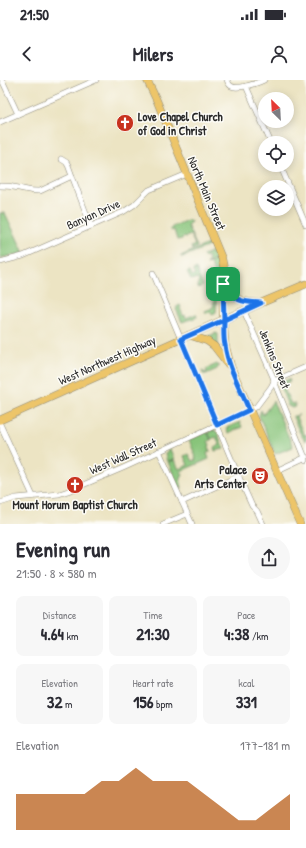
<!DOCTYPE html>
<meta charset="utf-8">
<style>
body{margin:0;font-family:"Patrick Hand",sans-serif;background:#f7f7f7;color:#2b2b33;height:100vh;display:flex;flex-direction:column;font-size:15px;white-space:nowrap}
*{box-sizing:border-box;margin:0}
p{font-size:13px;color:#7c7c81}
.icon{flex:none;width:22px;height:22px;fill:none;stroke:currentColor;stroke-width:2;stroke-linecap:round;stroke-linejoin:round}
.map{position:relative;height:444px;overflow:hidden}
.side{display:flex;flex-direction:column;background:#fff;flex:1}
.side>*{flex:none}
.needle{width:26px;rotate:336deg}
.tools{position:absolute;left:258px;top:12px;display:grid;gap:8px}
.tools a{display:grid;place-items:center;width:36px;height:36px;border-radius:50%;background:#fff;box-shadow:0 2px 10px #0003;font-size:20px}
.pin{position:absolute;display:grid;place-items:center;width:34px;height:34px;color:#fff;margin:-17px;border-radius:8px;box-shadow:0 2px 6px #0006}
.round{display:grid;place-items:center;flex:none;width:42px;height:42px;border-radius:21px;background:#f7f7f7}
.head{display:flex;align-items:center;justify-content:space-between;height:68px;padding:0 16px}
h1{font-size:22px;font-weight:800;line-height:30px}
.metrics{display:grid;grid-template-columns:repeat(3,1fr);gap:6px;height:68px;padding:4px 16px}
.metrics div{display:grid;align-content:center;border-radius:8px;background:#f7f7f7;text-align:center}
.metrics b{font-size:17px;font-weight:800}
.metrics small{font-size:11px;font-weight:400}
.metrics p{font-size:11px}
.chart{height:112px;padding:8px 16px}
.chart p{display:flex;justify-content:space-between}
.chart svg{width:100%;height:72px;margin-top:4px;fill:#b45309;opacity:.7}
.status{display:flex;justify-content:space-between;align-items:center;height:28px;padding:0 20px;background:#fff;direction:ltr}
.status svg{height:11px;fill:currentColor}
header{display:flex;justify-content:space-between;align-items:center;height:52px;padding:0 16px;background:#fff;font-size:18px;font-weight:800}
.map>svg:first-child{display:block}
.green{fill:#88c47a;stroke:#5a7852}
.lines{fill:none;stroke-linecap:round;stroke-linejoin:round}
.minor-casing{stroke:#8c8877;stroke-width:6}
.major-casing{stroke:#8c8877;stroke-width:8}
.minor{stroke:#fff;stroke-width:5}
.major{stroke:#edc569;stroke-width:7}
.route-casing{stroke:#fff;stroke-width:8}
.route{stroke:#1a73e8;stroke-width:5}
.labels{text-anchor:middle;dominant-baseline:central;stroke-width:3;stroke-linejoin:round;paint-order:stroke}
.poi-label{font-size:12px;font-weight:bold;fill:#2b2b2b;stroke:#fdfcf7;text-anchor:start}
.street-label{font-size:12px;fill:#2b2b2b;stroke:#fdfcf7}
</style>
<div class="status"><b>21:50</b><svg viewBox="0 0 49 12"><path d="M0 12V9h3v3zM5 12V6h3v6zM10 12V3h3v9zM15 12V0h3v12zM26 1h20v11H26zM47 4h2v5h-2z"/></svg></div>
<header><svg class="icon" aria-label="back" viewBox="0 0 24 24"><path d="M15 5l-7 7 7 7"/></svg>Milers<svg class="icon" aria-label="person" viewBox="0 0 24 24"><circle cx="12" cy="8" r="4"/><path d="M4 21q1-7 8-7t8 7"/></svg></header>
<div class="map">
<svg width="306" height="444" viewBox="0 0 306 444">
<rect width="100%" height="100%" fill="#fdfcf7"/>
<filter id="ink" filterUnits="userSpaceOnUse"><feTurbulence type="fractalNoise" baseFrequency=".025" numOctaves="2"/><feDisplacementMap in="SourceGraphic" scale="8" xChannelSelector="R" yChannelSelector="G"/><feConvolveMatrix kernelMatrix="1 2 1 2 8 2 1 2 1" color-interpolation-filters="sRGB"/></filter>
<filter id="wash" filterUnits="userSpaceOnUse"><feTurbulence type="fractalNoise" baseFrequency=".012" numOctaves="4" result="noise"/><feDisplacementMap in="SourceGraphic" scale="16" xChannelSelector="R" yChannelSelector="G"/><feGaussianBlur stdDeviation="0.9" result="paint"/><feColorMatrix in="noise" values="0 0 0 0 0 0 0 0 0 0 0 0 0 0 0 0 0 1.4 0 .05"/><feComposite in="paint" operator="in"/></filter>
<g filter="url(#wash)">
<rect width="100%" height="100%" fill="#ece4c3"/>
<g class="green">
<polygon points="0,133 5,133 24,173 0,178"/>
<polygon points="187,140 190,140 191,142 187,145 197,167 191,170 192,169 191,167 195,165 191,155 185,157 184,156 182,159 177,160 174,150 171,151 170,150 172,147"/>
<polygon points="208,164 210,166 207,166 207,167 182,177 181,177 181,176"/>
<polygon points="211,172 214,172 217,179 206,183 209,181 207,176 204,177 203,175"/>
<path d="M217 180C222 188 219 201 217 210L216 211 214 210 213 207 215 202 214 199 216 198 210 183 206 184Z"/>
<polygon points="196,189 203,206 198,208 198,205 199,204 198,202 199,201 197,198 191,200 187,192 190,191 192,196 195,195 193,190"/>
<polygon points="206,208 208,209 210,212 214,211 217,212 216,230 216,232 212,235 211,232 206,233 205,231 212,228 212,227 214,226 213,223 215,223 212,215 210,215 209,213 208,213"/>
<polygon points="180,225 181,227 180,228 183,236 185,235 186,238 196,234 197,237 182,242 176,229 177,228 177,226"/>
<polygon points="216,253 218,254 218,266 204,258"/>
<polygon points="217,284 219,286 217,289 206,294 203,294 202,291 203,291 205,293 207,292 206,289"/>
<polygon points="289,299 290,301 286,303 284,309 291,324 294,323 295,325 295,327 291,328 291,327 288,326 280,306 282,302"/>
<polygon points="273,321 293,367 275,374 259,336 261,330 263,335"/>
<polygon points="299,335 296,337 304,355 306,354 306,360 305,361 299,351 293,337 293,336 294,336"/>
<polygon points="240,342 242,347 228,353 226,348"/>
<polygon points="213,350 217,352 224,369 215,371 214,368 220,365 216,357 211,359 208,352"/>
<path d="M207 352 211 360 208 361 210 365 209 366 210 372 207 373 209 379 181 391 183 395C179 401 181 402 182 408H179L168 382 174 380 179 389 188 385 184 376 188 374 192 381 196 380 193 372H194L189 360Z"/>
<polygon points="170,369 174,379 167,382 165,374 167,371"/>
</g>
</g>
<g filter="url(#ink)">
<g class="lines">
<defs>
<g id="minor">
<polyline points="2,0 18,34"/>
<path d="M227 0C228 2 229 5 231 6 237 10 258 3 264 0"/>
<polyline points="246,6 271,63"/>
<polyline points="0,42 96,0"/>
<polyline points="61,79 66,82 68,85 72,96 91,146"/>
<polyline points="280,85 306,145"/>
<path d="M0 106C4 106 9 106 13 107 23 108 30 112 40 111L72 96"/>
<polyline points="0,182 23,176 123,132 134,125 149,110 187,94"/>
<polyline points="153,193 238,395 252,426 257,431 263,444"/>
<polyline points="244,231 273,297 274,301 306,380"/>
<polyline points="274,301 306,287"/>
<polyline points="0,344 33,416"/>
<polyline points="159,371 192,444"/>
<polyline points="276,391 306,377"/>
<polyline points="182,422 239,396"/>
<polyline points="0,423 16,418 59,414 71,410 123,388 256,327 271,307 274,301"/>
<polyline points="163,444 187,434"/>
</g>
<g id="major">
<polyline points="147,0 157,21 222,179 224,189 223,231 225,264 231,287 300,444"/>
<path d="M223 204C236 220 239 222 259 223"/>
<polyline points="189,255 207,261 214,266 228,284"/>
<polyline points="0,340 261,223 306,204"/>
</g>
</defs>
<use href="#minor" class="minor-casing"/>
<use href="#major" class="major-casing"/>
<use href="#minor" class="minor"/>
<use href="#major" class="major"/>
</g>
</g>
<g class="lines" filter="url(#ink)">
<defs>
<path id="route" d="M223 204 224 240 181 259 217 345 249 330C241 309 228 288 225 265 223 257 224 248 224 240L261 223C239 222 237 222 223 204"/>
</defs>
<use href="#route" class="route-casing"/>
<use href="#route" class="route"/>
</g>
<defs>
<symbol id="church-disc" viewBox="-11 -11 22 22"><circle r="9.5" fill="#c8321e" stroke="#fdfcf7"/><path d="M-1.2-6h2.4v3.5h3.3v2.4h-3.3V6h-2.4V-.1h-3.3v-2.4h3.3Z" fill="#fff"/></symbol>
<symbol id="theatre-disc" viewBox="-11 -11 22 22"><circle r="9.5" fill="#c8321e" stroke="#fdfcf7"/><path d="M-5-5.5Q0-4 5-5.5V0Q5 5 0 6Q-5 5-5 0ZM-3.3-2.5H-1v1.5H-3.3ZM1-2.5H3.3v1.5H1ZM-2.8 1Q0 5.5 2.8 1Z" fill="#fff"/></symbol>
</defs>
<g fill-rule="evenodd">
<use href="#church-disc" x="115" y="33" width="20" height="20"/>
<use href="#theatre-disc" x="250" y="386" width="20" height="20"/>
<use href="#church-disc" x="65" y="395" width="20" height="20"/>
</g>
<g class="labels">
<g class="poi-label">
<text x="138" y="36">Love Chapel Church<tspan x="138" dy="14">of God in Christ</tspan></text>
<text x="247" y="389" text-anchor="end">Palace<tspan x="247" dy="14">Arts Center</tspan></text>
<text x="75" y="424" text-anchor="middle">Mount Horum Baptist Church</text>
</g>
<g class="street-label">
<text transform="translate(207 113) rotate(67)">North Main Street</text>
<text transform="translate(93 134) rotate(-24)">Banyan Drive</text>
<text transform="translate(275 279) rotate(68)">Jenkins Street</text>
<text transform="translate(107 280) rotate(-24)">West Northwest Highway</text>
<text transform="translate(123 376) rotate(-24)">West Wall Street</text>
</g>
</g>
</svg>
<div class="tools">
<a><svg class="needle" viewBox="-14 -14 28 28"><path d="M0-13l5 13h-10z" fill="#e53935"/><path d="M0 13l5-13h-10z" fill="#7c7c81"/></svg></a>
<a><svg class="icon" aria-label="locate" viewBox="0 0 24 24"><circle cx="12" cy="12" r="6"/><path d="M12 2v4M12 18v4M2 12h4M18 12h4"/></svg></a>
<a><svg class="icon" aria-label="layers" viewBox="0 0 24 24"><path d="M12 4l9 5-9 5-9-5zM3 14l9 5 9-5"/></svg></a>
</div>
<div class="pin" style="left:223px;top:204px;background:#1e9e55"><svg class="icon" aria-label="arrive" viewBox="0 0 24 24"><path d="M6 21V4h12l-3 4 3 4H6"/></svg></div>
</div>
<section class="side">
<div class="head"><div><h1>Evening run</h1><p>21:50 · 8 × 580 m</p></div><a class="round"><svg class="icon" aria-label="share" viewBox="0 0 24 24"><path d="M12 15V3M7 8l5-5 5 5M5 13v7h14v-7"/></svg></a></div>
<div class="metrics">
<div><p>Distance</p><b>4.64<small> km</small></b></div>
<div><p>Time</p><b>21:30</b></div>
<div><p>Pace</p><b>4:38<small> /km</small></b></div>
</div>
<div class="metrics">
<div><p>Elevation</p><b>32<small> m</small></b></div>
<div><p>Heart rate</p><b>156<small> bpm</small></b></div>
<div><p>kcal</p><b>331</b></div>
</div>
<div class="chart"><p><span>Elevation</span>177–181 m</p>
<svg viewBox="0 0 160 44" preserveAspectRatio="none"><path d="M0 44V22L10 22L20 22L30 22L40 22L50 14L60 14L70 6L80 14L90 14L100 14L110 22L120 30L130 38L140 38L150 30L160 22V44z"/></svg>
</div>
</section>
